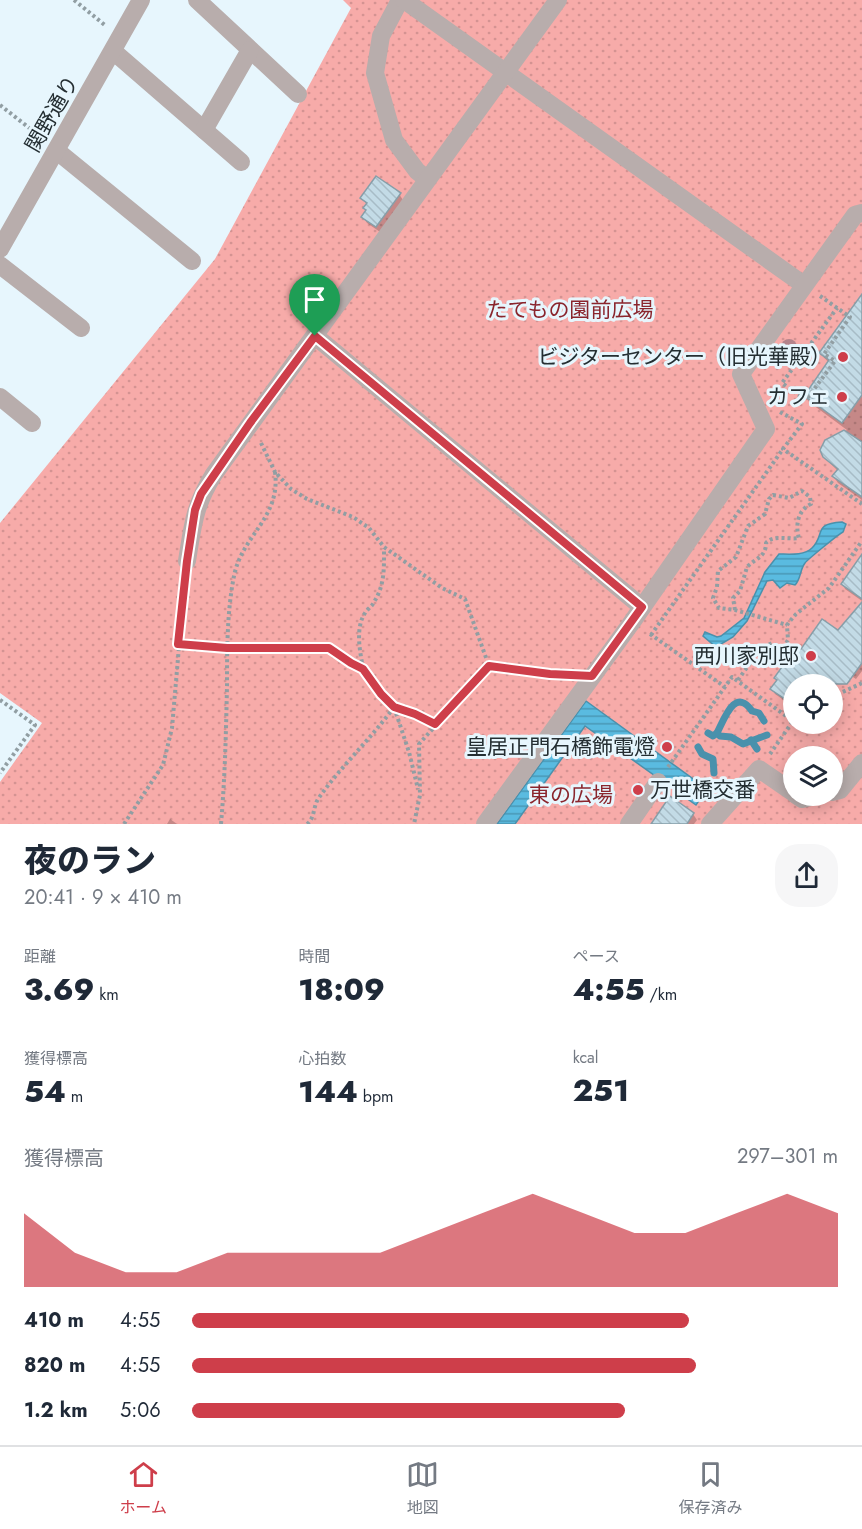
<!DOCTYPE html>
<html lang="ja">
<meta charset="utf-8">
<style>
body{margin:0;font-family:Jost,"Noto Sans JP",sans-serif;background:#f6f6f7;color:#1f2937;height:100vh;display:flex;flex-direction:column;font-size:22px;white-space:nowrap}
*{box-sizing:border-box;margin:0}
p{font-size:20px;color:#747a83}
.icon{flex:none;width:33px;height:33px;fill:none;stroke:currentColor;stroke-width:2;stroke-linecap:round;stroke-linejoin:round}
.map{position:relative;height:824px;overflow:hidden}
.panel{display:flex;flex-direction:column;background:#fff;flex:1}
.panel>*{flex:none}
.tools{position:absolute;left:783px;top:674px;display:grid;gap:12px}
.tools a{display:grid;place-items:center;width:60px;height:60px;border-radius:50%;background:#fff;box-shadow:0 3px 15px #0003;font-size:30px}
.pin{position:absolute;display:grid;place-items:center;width:51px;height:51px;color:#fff;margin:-62px -26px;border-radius:50% 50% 50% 0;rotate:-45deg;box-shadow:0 0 6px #0007}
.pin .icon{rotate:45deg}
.round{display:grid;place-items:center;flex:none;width:63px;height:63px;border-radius:24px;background:#f6f6f7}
.head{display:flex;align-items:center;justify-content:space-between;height:102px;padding:0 24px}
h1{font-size:33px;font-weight:800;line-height:45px}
.stats{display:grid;grid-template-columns:repeat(3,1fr);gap:9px;height:102px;padding:6px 24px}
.stats div{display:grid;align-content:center}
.stats b{font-size:30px;font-weight:800}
.stats small{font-size:16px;font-weight:400}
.stats p{font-size:16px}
.chart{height:168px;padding:12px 24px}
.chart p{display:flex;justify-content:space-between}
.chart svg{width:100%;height:108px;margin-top:6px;fill:#ce3e4a;opacity:.7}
ul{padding:0 24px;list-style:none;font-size:20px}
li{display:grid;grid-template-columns:96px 72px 1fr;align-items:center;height:45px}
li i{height:15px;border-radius:8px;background:#ce3e4a}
.menu{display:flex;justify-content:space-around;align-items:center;height:84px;border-top:2px solid #e0e1e3;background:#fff;font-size:16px;color:#747a83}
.menu a{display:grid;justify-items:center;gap:3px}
.menu .current{color:#ce3e4a}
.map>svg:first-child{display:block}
.park{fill:url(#park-dots);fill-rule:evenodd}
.water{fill:url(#water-rules);stroke:#4a91ac;stroke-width:1.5}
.shadow{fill:#0003}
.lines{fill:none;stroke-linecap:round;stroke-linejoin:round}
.stream{stroke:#4a91ac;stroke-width:7}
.building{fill:url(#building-back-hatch);stroke:#879ea8;stroke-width:1.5}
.path{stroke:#919ea3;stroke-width:4;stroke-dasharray:3 3;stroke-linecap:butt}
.minor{stroke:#b8adac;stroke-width:18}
.tree{fill:#b4838b}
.route-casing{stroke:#fff;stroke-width:12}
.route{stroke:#ce3e4a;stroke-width:8}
.poi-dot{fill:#ce3e4a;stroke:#e7f6fd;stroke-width:2}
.labels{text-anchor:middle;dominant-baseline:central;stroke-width:6;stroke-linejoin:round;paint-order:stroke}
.street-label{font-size:21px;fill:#242e32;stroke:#e7f6fd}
.park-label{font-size:21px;fill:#8a252d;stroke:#e7f6fd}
.poi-label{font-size:21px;fill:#242e32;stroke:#e7f6fd;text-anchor:end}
</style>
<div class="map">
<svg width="862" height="824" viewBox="0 0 862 824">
<defs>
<pattern id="park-dots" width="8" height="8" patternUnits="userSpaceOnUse" patternTransform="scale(1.5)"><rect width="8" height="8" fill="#f7aba9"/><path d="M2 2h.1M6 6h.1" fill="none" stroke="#d49392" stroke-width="1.8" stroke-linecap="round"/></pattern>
<pattern id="water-rules" width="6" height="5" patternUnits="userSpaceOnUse" patternTransform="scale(1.5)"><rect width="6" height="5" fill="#5abbe0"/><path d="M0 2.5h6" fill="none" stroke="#4a98b6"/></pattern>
<pattern id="building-back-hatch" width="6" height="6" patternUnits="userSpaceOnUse" patternTransform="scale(1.5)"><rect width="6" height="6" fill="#c3dbe6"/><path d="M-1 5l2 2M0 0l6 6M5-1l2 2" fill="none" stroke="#a7bcc6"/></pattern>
</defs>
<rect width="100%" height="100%" fill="#e7f6fd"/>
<path class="park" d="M343 0H862V824H0V782L42 723 0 693V523L215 259 351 8ZM794 684H832V723H794ZM794 756H832V795H794Z"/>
<g class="water">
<path d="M842 522 846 524 843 532C840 533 807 560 805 563 800 569 801 579 795 585L787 583 780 588 773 580 767 581 747 621 733 637 716 647 703 636 705 632 717 637 721 636 744 618 765 572 779 554C788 554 804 556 812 548 826 534 812 524 842 522Z"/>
<polygon points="586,701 707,789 696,805 585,726 515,824 497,824"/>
</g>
<g class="shadow">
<polygon points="399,194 403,200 380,232 367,223 363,217 367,212 367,205 362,198"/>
<polygon points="862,296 862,500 838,483 834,477 838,471 827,460 823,453 826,441 847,430 809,402 806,396 829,363 821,354"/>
<polygon points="862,557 862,601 845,589 843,584"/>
<polygon points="862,604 862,671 856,679 839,668 829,684 794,684 794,702 791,705 775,694 772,689 801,651 838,632"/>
<polygon points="670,798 693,814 697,820 694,824 654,824"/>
<polygon points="170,819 177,824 167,824"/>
</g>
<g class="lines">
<g class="stream">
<path d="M764 721 759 713 752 711C735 686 724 720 717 733L720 736 731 737 743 744 767 735"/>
<polyline points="708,733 713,736 717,733"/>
<polyline points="751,740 757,749"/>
<polyline points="698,747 702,754 713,759 714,773"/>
</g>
</g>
<g class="building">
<polygon points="376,176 401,193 376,227 361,217 366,210 363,208 367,203 360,198"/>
<polygon points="862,294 862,395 842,423 804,396 829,360 819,353"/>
<polygon points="844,430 862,442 862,497 832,476 838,469 823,457 820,450 825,440"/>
<polygon points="862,554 862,599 841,584"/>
<polygon points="862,602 862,663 847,684 794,684 794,705 770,689 777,680 774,678 797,646 801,649 822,619 838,630"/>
<polygon points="670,796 694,813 687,824 651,824"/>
</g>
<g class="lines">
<g class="path">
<polyline points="74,0 106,26"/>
<polyline points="0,105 42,138"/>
<polyline points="820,296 850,317 824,354 835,361 806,400 782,383 837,308"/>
<polyline points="780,412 802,424 783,449 862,504"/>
<polyline points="261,443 275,472"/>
<path d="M735 610 733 598 740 591 747 567C756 558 766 557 766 543 774 534 788 540 799 538 795 525 798 510 811 504L810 497 802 491 789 498 773 495 769 499 765 514 748 526 736 557 718 571 717 587 713 598 719 608 735 610 787 625"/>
<polyline points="650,634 725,687"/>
<polyline points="651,635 783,449"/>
<polyline points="179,644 227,648 329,648 351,663 363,669 381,694 394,707 409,752 418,789"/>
<polyline points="489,666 571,675"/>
<path d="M363 668C360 652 355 628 365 613 367 609 372 607 374 602 385 585 384 567 384 548"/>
<polyline points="738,680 760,649 772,643 782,650 788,640 787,625 790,621 796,614 829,588 862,541"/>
<polyline points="832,697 862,683"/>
<polyline points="0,700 35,725 0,773"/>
<polyline points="770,754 793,721"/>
<polyline points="668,767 732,677 793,721"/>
<polyline points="124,824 163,765 172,728 185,577"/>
<path d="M221 824C225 778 226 732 227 686 227 650 227 611 234 576 242 535 281 518 275 472L291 489 307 499 353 517 369 528 384 547 442 588 465 599 489 666 419 744 420 795 414 824"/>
<path d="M307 824C315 818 313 807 318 799 341 766 371 739 394 707L415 714 435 724"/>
</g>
<g class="minor">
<polyline points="197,0 298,94"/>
<polyline points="400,0 381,36 375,73 394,140 417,171 427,179"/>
<polyline points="404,0 804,285"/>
<polyline points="113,51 241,162"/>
<polyline points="204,130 250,50"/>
<polyline points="57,151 192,261"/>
<polyline points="0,249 141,0"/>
<polyline points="0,265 81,328"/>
<polyline points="315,336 642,607"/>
<polyline points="0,397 32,423"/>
<path d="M187 561C193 524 194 506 214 474L558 0"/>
<polyline points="832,792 840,790 862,763"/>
<polyline points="796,795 802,799 819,795"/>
<polyline points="485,824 632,622 766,429 741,374 855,215 862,213"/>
<polyline points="629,824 658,782"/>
<polyline points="710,824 759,769 794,793"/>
</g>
</g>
<circle class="tree" cx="789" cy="347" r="8"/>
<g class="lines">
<defs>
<polygon id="route" points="315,336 642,607 592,676 550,674 489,666 435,724 415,714 394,707 381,694 363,669 351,663 329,648 227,648 178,644 187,561 195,510 201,494 250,423"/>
</defs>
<use href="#route" class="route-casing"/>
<use href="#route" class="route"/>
</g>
<g class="poi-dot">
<circle cx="843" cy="357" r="6"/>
<circle cx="842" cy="397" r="6"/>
<circle cx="811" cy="656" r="6"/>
<circle cx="667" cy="747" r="6"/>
<circle cx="638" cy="790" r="6"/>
</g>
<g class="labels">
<g class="street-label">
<text transform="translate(52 114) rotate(-60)">関野通り</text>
</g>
<g class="park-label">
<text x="570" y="310">たてもの園前広場</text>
<text x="571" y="795">東の広場</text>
</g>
<g class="poi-label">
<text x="831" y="357">ビジターセンター（旧光華殿）</text>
<text x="830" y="397">カフェ</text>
<text x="799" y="656">西川家別邸</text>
<text x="655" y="747">皇居正門石橋飾電燈</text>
<text x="650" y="790" text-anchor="start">万世橋交番</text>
</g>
</g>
</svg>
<div class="tools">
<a><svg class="icon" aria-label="locate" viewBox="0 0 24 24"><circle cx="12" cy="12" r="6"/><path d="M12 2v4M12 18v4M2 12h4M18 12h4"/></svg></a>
<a><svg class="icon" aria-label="layers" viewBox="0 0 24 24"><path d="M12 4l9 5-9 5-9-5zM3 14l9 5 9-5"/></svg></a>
</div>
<div class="pin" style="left:315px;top:336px;background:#1e9e55"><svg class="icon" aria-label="arrive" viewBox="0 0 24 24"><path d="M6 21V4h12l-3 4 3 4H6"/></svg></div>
</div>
<section class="panel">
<div class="head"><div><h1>夜のラン</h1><p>20:41 · 9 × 410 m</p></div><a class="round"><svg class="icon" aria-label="share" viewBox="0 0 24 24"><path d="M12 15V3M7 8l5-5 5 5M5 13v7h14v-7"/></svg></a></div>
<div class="stats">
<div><p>距離</p><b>3.69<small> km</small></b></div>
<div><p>時間</p><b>18:09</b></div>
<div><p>ペース</p><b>4:55<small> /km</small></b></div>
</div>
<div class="stats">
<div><p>獲得標高</p><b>54<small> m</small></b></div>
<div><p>心拍数</p><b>144<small> bpm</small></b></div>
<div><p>kcal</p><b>251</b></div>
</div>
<div class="chart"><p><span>獲得標高</span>297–301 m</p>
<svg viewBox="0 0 160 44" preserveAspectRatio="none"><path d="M0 44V14L10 30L20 38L30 38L40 30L50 30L60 30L70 30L80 22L90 14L100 6L110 14L120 22L130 22L140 14L150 6L160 14V44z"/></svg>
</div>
<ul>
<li><b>410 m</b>4:55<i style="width:77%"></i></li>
<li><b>820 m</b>4:55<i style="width:78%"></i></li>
<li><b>1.2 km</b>5:06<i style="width:67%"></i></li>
</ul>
</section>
<nav class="menu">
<a class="current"><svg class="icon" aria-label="home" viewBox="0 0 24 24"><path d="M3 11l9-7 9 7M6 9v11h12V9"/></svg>ホーム</a>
<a><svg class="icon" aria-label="map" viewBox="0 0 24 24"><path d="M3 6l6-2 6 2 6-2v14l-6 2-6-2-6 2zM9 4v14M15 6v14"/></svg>地図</a>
<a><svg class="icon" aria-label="saved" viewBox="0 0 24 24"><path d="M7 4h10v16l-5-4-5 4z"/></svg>保存済み</a>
</nav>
